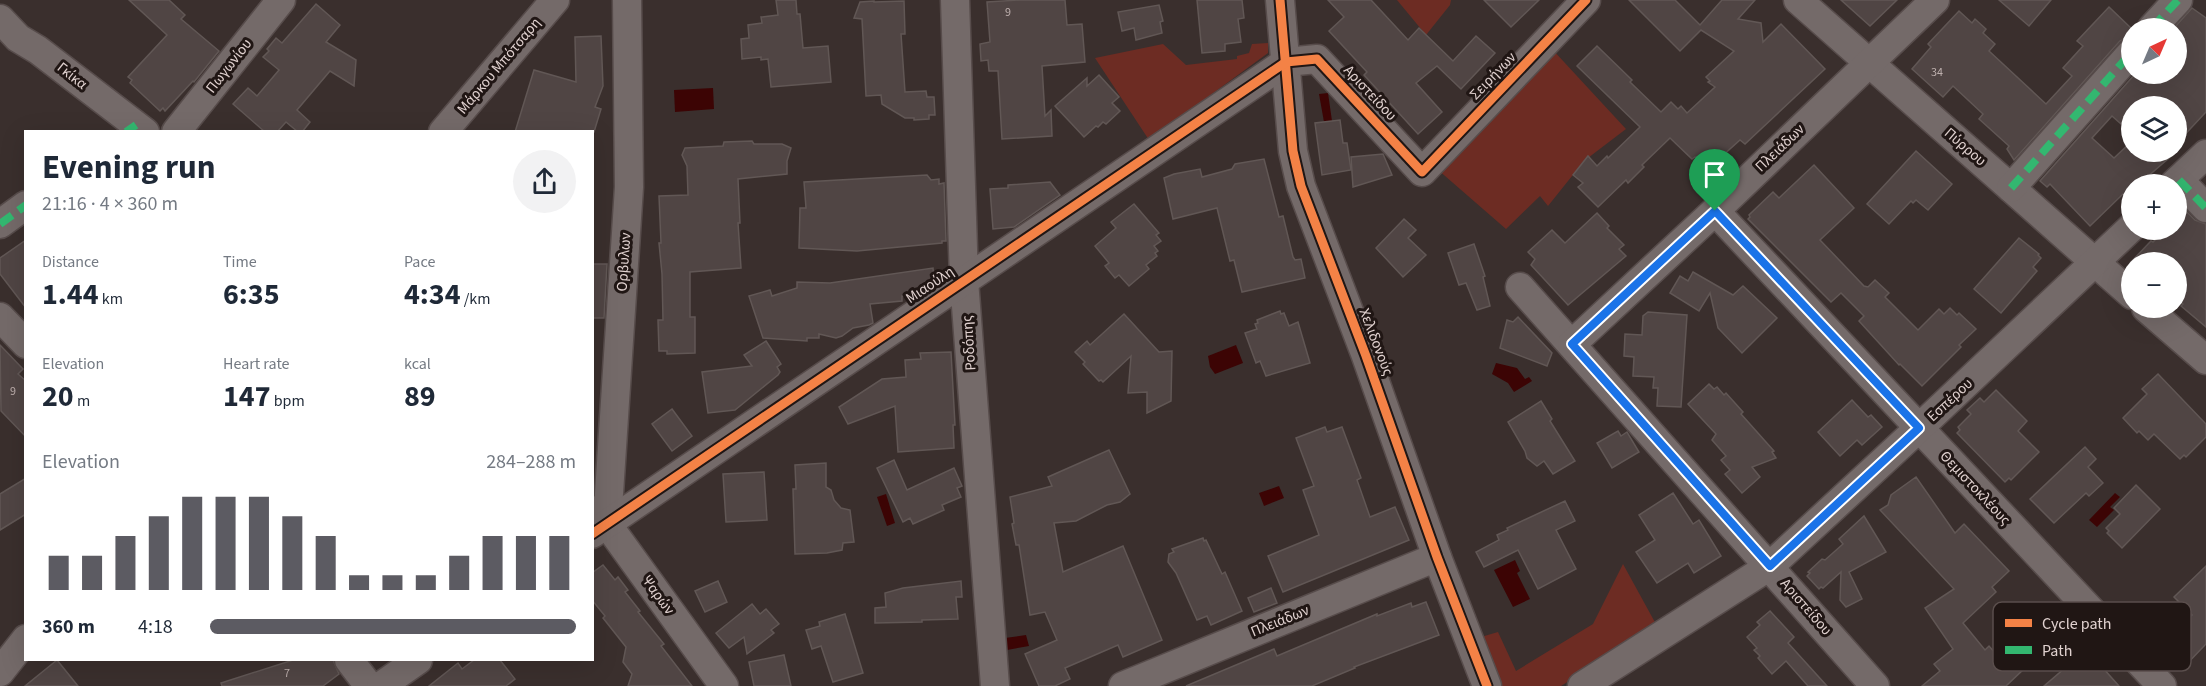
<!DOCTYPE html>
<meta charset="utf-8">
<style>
body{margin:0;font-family:"Source Sans 3",sans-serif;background:#f2f2f3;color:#1f2937;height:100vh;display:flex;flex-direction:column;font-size:22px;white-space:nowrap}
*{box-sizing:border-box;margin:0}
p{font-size:20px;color:#747a83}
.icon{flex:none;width:33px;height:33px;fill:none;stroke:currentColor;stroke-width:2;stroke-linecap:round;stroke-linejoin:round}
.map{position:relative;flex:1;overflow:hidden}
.side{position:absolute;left:24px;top:130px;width:570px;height:531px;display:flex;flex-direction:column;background:#fff;border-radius:0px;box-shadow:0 6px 24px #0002}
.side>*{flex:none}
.needle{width:39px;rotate:44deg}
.fabs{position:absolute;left:2121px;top:18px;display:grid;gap:12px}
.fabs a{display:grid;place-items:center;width:66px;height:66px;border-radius:50%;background:#fff;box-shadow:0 6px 24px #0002;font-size:30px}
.pin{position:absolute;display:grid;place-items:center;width:51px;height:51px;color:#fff;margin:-62px -26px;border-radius:50% 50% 50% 0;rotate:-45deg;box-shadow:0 0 6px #0007}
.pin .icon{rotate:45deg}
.round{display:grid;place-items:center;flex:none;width:63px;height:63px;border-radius:32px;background:#f2f2f3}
.summary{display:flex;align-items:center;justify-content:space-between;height:102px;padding:0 18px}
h1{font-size:33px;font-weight:700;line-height:45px}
.stats{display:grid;grid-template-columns:repeat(3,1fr);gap:9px;height:102px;padding:6px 18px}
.stats div{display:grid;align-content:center}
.stats b{font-size:30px;font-weight:700}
.stats small{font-size:16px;font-weight:400}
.stats p{font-size:16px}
.chart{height:168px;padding:12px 18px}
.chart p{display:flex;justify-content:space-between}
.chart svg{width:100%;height:108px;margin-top:6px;stroke:#5c5b62;stroke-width:6}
ul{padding:0 18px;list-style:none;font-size:20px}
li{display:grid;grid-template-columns:96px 72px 1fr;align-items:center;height:45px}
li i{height:15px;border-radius:8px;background:#5c5b62}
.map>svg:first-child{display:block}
.green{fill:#6d2c23}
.water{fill:#3c0404}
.building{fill:#504544;stroke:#615755;stroke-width:1.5}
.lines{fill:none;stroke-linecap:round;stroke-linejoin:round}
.minor-casing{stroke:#574c4b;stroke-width:31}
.minor{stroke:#746a69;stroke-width:28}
.quiet{stroke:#33b770;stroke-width:8;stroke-dasharray:15 8;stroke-linecap:butt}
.cycleway-casing{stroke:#201614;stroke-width:13}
.cycleway{stroke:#f48246;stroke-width:9}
.route-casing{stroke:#fff;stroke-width:12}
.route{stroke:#1a73e8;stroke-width:8}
.labels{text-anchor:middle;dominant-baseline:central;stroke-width:6;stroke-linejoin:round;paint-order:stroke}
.number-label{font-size:12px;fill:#bdafad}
.street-label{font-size:15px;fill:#e1d2d0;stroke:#201614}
.key{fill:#201614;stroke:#5a4e4c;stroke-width:1.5}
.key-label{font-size:16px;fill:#e1d2d0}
</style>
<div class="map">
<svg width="2206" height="686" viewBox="0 0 2206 686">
<rect width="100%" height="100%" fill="#3a2f2d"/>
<g class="green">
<polygon points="1397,0 1451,0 1450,5 1426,35"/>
<polygon points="1268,43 1268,53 1149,140 1095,58 1163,44 1186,65 1237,59 1237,56 1249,53 1252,44"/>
<polygon points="1552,49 1626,129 1584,161 1548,206 1540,196 1506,229 1437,169"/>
<polygon points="1623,564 1657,626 1561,686 1499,686 1481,637 1498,632 1516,671 1593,624"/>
</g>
<g class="water">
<polygon points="713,88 714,109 675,112 674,90"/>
<polygon points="1328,93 1332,121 1324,122 1319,94"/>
<polygon points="1236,345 1243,363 1215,374 1210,367 1208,356"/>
<polygon points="1496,363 1517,368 1525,379 1529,377 1532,381 1514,392 1508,383 1492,374"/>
<polygon points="1279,486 1284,498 1264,506 1259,493"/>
<polygon points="2115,493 2120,497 2110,507 2114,510 2097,527 2089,520"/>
<polygon points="886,494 895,523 887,526 877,497"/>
<polygon points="1515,560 1520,571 1517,573 1530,599 1513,607 1494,570"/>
<polygon points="1026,635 1029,646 1007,650 1005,638"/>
</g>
<g class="building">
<polygon points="129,0 169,0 185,15 181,19 219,51 194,82 193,81 165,111 163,108 160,111 130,83 132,80 128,77 167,35"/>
<polygon points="776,0 796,0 797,14 800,14 803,48 828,46 831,82 771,87 768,59 761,60 761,57 742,59 741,39 749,38 748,25 762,23 761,17 778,15"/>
<polygon points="1020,0 1065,0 1067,25 1082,24 1085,62 1042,66 1045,116 1051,110 1052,136 1002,139 998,71 989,71 988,60 981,61 980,44 990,42 987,2"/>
<polygon points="1197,0 1242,0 1244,18 1238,19 1241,42 1225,44 1225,51 1202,53"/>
<polygon points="1328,0 1371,0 1408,40 1419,28 1453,61 1476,36 1495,53 1461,89 1437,66 1416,83 1442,112 1418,134 1364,75 1367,72 1329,31 1344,17"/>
<polygon points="1484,0 1539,0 1511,27"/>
<polygon points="1629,0 1675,0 1700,25 1722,0 1755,0 1738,19 1761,23 1763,42 1781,24 1825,69 1745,144 1740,140 1720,158 1724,162 1713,172 1710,168 1708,170 1695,157 1692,159 1670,138 1642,165 1644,167 1628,183 1626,180 1598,207 1578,187 1583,183 1573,175 1588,156 1597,166 1607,156 1608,158 1640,127 1577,66 1597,46 1632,80 1630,82 1661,112 1671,102 1678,109 1681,106 1687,113 1715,87 1708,82 1710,81 1706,77 1734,51 1701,30 1680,51"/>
<polygon points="1841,0 1897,0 1870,26"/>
<polygon points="1999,0 2051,0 2029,26"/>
<polygon points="874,1 874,2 904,1 905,34 901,34 905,92 926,91 927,97 934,97 935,115 929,115 929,119 914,120 914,118 905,118 882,104 881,95 866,96 862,19 854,18 860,2"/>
<polygon points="316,4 340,25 326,42 356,60 354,86 330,71 297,110 310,122 302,132 298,132 286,122 277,132 265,132 233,104 248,88 257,96 279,70 263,57 269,51 267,49 276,38 282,43"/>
<polygon points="1159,5 1163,21 1160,22 1162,33 1136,40 1134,28 1122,31 1118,12"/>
<polygon points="2109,7 2132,29 2132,36 2120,41 2014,160 2007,149 2009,146 1979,119 1983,114 1953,86 1943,97 1912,69 1931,47 1928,44 1959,11 1972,23 1975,19 1986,29 1983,33 1995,44 1989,51 2046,104 2072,76 2063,68 2083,46 2077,41"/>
<polygon points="2192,8 2206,18 2206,112 2176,144 2176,106 2132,106 2132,111 2121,124 2112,116 2092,138 2114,158 2128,145 2132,147 2132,152 2176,152 2139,184 2132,184 2132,191 2125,196 2123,194 2090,226 2050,184 2047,187 2040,181 2135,74 2176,74 2176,28 2174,28"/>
<polygon points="601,36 603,86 595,107 601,109 594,132 515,132 534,70 576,82 575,37"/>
<polygon points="1099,75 1119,97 1112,103 1120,111 1106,124 1103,122 1098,127 1096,126 1084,137 1055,106 1087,78 1087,86"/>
<polygon points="1340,120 1343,143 1347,143 1351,170 1322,175 1315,123"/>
<polygon points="752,141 754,144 782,144 791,148 787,161 787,174 738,179 740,223 738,223 741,268 690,272 690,317 695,317 695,353 667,354 667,351 659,351 658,320 663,320 662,274 659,243 661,243 659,196 688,195 687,166 682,155 685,148 723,146 724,142"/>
<polygon points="1916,151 1952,184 1928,210 1916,200 1913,203 1911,201 1889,224 1867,204"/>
<polygon points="1383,154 1392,175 1353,187 1351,157"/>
<polygon points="1264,159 1279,217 1283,216 1293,257 1295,260 1301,259 1305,278 1242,292 1234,260 1230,261 1217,208 1173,219 1164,178 1174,174 1200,169 1202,177 1232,169 1235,164"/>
<polygon points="1814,165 1854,208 1820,240 1864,286 1868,287 1875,280 1889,293 1885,297 1918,330 1939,309 1944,314 1950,308 1957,315 1959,313 1976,329 1959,345 1961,347 1922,386 1900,364 1899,365 1859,321 1864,316 1841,293 1831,302 1748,219 1750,217 1749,215 1773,192 1779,198"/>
<polygon points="927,175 931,180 939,179 939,184 944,183 946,241 942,241 942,243 857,251 799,248 800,208 806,208 804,182"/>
<polygon points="1050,182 1060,195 1014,227 993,229 990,189 1008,188 1008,185"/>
<polygon points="1134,204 1159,233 1156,235 1161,241 1154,246 1158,251 1155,253 1157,256 1146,265 1149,269 1129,286 1119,275 1115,278 1105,266 1109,263 1095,246 1116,228 1111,222"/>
<polygon points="2185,210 2195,220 2206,224 2206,327 2181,306 2183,304 2176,298 2176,262 2131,262 2151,241 2153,242 2165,230 2176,230 2176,218"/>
<polygon points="1597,213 1609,226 1607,228 1624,245 1619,249 1626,256 1568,305 1531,265 1535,259 1528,252 1552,230 1565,243"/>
<polygon points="1404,219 1416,230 1408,238 1426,255 1403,277 1376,248"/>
<polygon points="2019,238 2039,254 2038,255 2041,258 2033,267 2037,271 2001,313 1974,289"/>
<polygon points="26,240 26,308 0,274 0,258"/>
<polygon points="1474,244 1485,276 1483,277 1490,306 1477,310 1466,283 1459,285 1448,253"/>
<polygon points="592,264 607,264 604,318 592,318"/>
<polygon points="933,268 934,281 922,290 911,291 912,296 902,296 902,301 870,304 873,323 869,325 853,328 842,336 836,338 819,334 819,338 807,338 807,341 763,338 749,296 770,290 772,296 797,288 797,282 830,283"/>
<polygon points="1693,272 1733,295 1743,286 1777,318 1742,353 1718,328 1710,293 1699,311 1670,293 1680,276 1688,281"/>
<polygon points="1280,311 1281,314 1284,313 1289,326 1298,322 1310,363 1266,376 1260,361 1256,363 1245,333 1257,329 1255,324 1258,323 1257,320"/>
<polygon points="1648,312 1687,315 1681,407 1657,406 1658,388 1653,388 1654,377 1633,376 1634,357 1624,356 1625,334 1642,335 1643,316"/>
<polygon points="1124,314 1159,352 1172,351 1171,401 1147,413 1147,392 1128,393 1131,356 1103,382 1101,380 1099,381 1083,364 1085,362 1075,352 1087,341 1090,345"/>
<polygon points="1518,317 1552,353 1547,366 1500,348 1507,320 1513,322"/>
<polygon points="766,341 781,364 777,367 780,372 778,375 735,410 708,413 702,372 752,366 744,355"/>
<polygon points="0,345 23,369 18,374 26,381 26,437 1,411"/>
<polygon points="951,352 955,425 953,425 954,448 898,452 895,406 848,424 839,407 882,379 906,377 905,360 921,359 920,353"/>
<polygon points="2158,374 2206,424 2206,437 2186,457 2184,455 2180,459 2154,434 2148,440 2139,431 2137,433 2123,418 2147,394 2142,389"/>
<polygon points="1709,384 1714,389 1717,387 1724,395 1726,393 1743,412 1741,414 1774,451 1772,452 1776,458 1752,467 1760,477 1742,493 1725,474 1730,470 1721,460 1726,456 1712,440 1716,434 1688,404"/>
<polygon points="1996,390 2027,421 2018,431 2039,452 2011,480 2009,478 2005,482 1957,433 1960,430 1958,427 1971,414 1967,410 1980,398 1984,402"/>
<polygon points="1852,400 1868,417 1871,415 1882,427 1862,445 1857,440 1840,456 1818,432"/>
<polygon points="1541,401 1552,419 1550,421 1575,461 1553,474 1544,461 1537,466 1527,458 1525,451 1508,422"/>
<polygon points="672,409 692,436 672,451 652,424"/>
<polygon points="1325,427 1327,432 1342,427 1361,478 1357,480 1370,517 1395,507 1409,540 1283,592 1268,556 1319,535 1303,490 1314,486 1296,438"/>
<polygon points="1618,431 1621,436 1627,432 1639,452 1612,468 1597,443"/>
<polygon points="2085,447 2096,459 2088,467 2103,483 2089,496 2086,493 2054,523 2030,499"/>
<polygon points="1109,450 1130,494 1120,502 1107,505 1076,521 1054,523 1063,572 1123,546 1162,640 1123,657 1118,645 1065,668 1070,679 1055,686 1039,686 1025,654 1057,640 1045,612 1030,615 1019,545 1016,545 1012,524 1014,523 1010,497 1052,486 1048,477"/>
<polygon points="894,460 907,490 954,468 962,486 957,488 961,497 942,505 944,510 913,524 910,518 903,522 877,468"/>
<polygon points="826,463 826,487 831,490 834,500 841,508 850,510 854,542 843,543 842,550 827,553 795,554 793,489 796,489 795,465"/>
<polygon points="764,472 767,520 726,522 723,474"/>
<polygon points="1916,477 1955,533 1964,524 2009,571 1992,587 1996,592 1963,623 1985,650 1989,646 1996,654 2017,635 2009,626 2029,608 2036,617 2046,608 2066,629 2006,686 1922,686 1940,671 1934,664 1953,649 1925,608 1954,589 1880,510 1888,505 1891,495"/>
<polygon points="26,478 26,514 0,530 0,494"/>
<polygon points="2136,485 2160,509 2122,548 2107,533 2109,531 2106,528 2120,514 2114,508"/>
<polygon points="1673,493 1693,524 1699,520 1721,556 1694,573 1688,563 1657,583 1636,552 1655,540 1639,515"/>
<polygon points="1565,501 1575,521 1556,530 1576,569 1538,589 1518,550 1484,567 1476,552 1499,540 1497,535 1508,530 1507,528"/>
<polygon points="1864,516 1886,552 1849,572 1862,599 1846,607 1840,600 1841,572 1823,588 1821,587 1819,589 1807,576 1810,573 1808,572 1822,559 1825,560 1843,544 1839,539"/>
<polygon points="1203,538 1204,541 1206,540 1222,574 1225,572 1242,611 1211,625 1207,616 1197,620 1176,573 1168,562 1169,554 1174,552 1172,549"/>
<polygon points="603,565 615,580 618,577 628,590 625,592 640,611 638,612 664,644 661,646 692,686 628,686 632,674 623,662 626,647 603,618 605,616 592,600 592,573"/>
<polygon points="2206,566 2206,644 2183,668 2160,645 2192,615 2174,597"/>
<polygon points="718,581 727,602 705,612 695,591"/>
<polygon points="961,581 962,597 956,597 958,619 922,620 922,622 875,623 875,608 886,607 885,593 903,588"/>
<polygon points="1271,588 1277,603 1254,612 1248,598"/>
<polygon points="1426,602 1439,635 1354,667 1355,668 1312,686 1186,686 1274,649 1277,656 1377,614 1377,616 1411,603 1412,607"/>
<polygon points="752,604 760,614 766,609 779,624 771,630 774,633 747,654 744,637 729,648 716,633"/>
<polygon points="1770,611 1794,637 1788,643 1827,686 1808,686 1786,661 1772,674 1758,658 1760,656 1754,650 1757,648 1747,637 1760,625 1757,622"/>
<polygon points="845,614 863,673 833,682 821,646 812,649 806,630 820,626 819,622"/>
<polygon points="2087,649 2091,655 2097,650 2108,664 2103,668 2119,686 2044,686"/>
<polygon points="784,655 791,686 754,686 749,662"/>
<polygon points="57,660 78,686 25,686"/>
<polygon points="293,660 333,660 339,674 323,686 222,686 221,683"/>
<polygon points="474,660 500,660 515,679 506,686 429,686 458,663 462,669"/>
</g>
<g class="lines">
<defs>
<g id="minor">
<polyline points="955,0 964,280 995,686"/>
<polyline points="1280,0 1293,151 1301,186 1366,356 1437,557 1487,686"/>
<polyline points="1798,0 2132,295"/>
<polyline points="0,19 18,38 38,50 145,132"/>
<polyline points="2152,28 2178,0"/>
<polyline points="176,132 281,0"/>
<polyline points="443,132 555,0"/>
<polyline points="2179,180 2206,208"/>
<polyline points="2174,184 2206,154"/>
<polyline points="2011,188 2132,52"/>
<polyline points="1715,211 2162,686"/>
<polyline points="0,224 26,205"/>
<polyline points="1520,287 1875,686"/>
<polyline points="2146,308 2206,360"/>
<polyline points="0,317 26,344"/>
<polyline points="1572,344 1715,211 1935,0"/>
<polyline points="597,510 724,686"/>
<polyline points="607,524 629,187 627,0"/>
<polyline points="592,534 1286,62 1317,59 1422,172 1586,0"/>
<polyline points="349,660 369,686"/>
<polyline points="0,672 26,639"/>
<polyline points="381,686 418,660"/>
<polyline points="1123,686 1437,557"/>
<polyline points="1582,686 1770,566 1919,428 2132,227"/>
</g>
</defs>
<use href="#minor" class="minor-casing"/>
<use href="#minor" class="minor"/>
<g class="quiet">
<polyline points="2152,28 2178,0"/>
<polyline points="126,132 136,125"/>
<polyline points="2179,180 2206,208"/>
<polyline points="2011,188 2132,52"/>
<polyline points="0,224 26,205"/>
</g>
<defs>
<g id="cycleway">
<polyline points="1280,0 1293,151 1301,186 1366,356 1437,557 1487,686"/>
<polyline points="592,534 1286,62 1317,59 1422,172 1586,0"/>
</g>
</defs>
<use href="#cycleway" class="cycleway-casing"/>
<use href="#cycleway" class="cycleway"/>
</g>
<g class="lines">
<defs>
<polygon id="route" points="1715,211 1919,428 1770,566 1572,344"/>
</defs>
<use href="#route" class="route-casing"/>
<use href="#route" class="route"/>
</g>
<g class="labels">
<g class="number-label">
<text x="1008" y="12">9</text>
<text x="1937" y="72">34</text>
<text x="13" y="391">9</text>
<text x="287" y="673">7</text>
</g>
<g class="street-label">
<text transform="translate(229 66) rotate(-52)">Πωγωνίου</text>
<text transform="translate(499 66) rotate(-50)">Μάρκου Μπότσαρη</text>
<text transform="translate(72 76) rotate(38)">Γκίκα</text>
<text transform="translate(1493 76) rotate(-46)">Σειρήνων</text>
<text transform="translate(1370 93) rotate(47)">Αριστείδου</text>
<text transform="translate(1965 147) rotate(41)">Πύρρου</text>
<text transform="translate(1780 148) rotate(-44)">Πλειάδων</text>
<text transform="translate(624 262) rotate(-86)">Ορβυλων</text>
<text transform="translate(930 285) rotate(-34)">Μιαούλη</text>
<text transform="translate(1376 342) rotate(69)">Χελιδονούς</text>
<text transform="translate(969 343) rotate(-94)">Ροδόπης</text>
<text transform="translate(1950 400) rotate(-43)">Εσπέρου</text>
<text transform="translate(1975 488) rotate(47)">Θεμιστοκλέους</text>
<text transform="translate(658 595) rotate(54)">Ψαρών</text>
<text transform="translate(1806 607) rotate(49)">Αριστείδου</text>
<text transform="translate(1280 621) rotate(-22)">Πλειάδων</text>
</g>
</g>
<rect x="1993" y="602" width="198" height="69" rx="9" class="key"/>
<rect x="2005" y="619" width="27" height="8" fill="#f48246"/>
<rect x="2005" y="646" width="27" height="8" fill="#33b770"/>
<g class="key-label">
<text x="2042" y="629">Cycle path</text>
<text x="2042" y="656">Path</text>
</g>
</svg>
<div class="fabs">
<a><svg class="needle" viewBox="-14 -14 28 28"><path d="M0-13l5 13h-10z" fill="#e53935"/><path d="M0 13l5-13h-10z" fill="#747a83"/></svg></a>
<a><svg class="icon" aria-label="layers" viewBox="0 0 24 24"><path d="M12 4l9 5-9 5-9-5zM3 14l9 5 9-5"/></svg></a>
<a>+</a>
<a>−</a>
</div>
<div class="pin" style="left:1715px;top:211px;background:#1e9e55"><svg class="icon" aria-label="arrive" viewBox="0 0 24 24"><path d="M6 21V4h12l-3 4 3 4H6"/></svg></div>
<section class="side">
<div class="summary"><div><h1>Evening run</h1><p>21:16 · 4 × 360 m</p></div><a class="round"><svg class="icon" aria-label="share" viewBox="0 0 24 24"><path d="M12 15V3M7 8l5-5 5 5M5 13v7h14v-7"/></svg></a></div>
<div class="stats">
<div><p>Distance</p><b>1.44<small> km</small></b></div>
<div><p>Time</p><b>6:35</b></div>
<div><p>Pace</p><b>4:34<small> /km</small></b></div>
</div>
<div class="stats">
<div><p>Elevation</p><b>20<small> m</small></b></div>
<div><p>Heart rate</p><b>147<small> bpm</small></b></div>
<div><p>kcal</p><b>89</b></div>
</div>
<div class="chart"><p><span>Elevation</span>284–288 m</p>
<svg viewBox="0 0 160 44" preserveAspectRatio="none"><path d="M5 44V30M15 44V30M25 44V22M35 44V14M45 44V6M55 44V6M65 44V6M75 44V14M85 44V22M95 44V38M105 44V38M115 44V38M125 44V30M135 44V22M145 44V22M155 44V22"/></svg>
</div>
<ul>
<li><b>360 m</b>4:18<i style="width:100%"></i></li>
</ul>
</section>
</div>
